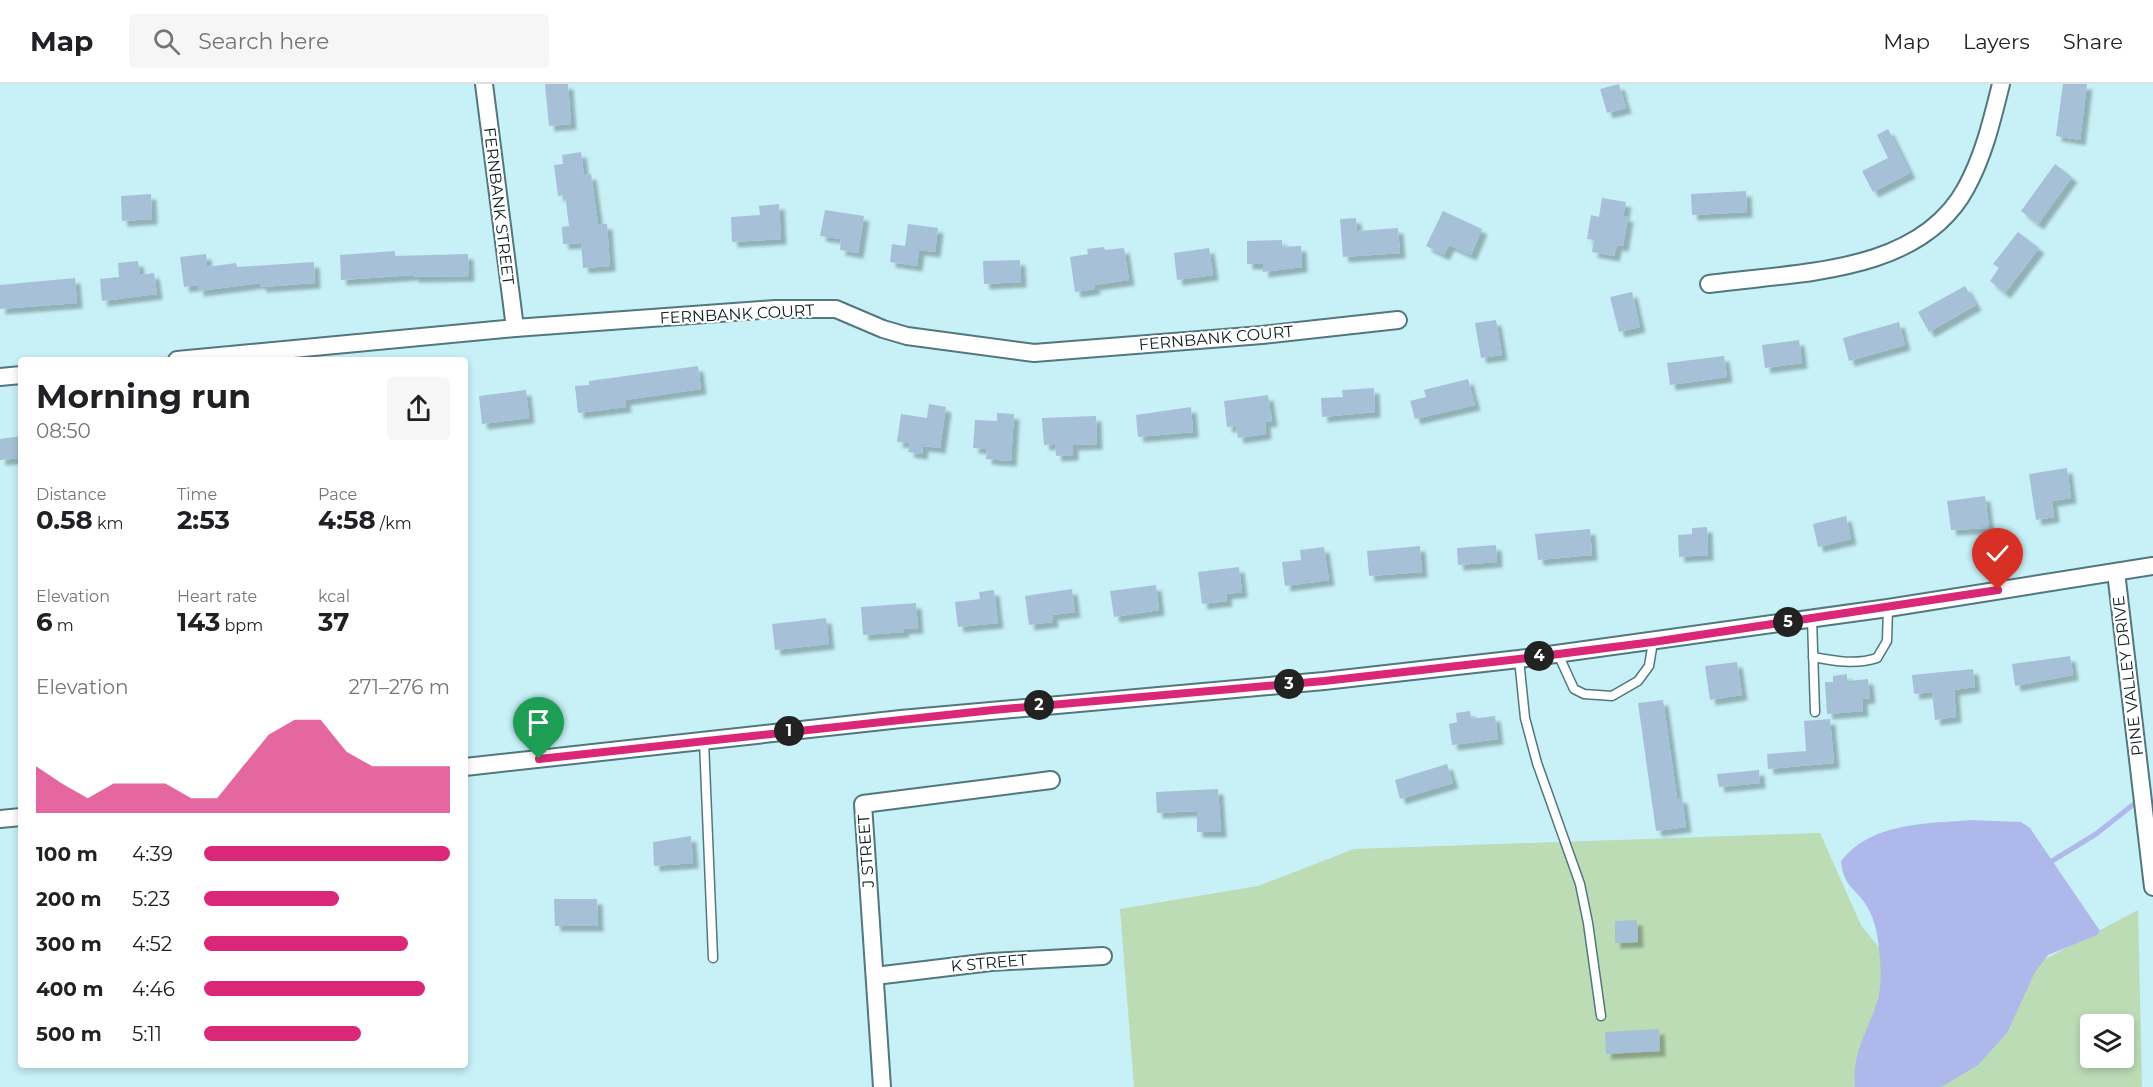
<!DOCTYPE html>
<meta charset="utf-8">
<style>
body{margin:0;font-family:Montserrat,sans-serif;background:#f6f6f6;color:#202124;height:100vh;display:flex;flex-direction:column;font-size:22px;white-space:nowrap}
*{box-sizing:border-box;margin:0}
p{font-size:20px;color:#757577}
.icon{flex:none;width:33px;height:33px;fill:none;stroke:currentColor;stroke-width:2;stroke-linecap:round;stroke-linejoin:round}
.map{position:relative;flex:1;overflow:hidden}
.drawer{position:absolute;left:18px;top:273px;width:450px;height:711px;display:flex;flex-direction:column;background:#fff;border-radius:6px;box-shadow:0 3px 9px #0003}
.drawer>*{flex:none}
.controls{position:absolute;left:2080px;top:930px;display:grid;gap:12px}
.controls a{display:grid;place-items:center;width:54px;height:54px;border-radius:6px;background:#fff;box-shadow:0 3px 9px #0003;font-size:30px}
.pin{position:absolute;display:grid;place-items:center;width:51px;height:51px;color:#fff;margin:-62px -26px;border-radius:50% 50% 50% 0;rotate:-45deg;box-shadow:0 0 6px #0007}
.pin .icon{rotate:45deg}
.km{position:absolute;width:30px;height:30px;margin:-15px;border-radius:50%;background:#222;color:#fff;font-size:16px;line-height:30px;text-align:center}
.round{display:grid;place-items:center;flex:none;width:63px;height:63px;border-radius:6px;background:#f6f6f6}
.headline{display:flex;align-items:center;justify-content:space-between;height:102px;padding:0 18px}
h1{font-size:33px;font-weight:700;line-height:45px}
.metrics{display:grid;grid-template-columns:repeat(3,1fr);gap:9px;height:102px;padding:6px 18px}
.metrics div{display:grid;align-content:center}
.metrics b{font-size:26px;font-weight:700}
.metrics small{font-size:16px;font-weight:400}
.metrics p{font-size:16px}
.chart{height:168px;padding:12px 18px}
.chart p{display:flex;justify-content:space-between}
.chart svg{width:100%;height:108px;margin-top:6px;fill:#db2777;opacity:.7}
ul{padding:0 18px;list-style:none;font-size:20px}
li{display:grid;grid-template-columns:96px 72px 1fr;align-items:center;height:45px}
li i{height:15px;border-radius:8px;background:#db2777}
header{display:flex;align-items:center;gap:36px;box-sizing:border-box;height:84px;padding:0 30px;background:#fff;border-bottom:2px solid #e0e0e0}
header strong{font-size:28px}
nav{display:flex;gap:33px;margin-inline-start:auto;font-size:21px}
.search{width:420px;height:54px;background:#f6f6f6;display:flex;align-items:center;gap:15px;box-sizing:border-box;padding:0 21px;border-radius:6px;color:#757577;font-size:22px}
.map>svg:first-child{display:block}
.green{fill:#bcdcb6;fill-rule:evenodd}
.water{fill:#afb8eb}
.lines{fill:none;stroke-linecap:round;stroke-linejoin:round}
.stream{stroke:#afb8eb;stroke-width:5}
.building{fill:#a6c1d7;filter:url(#shadow)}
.service-casing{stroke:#52777d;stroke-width:11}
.minor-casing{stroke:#52777d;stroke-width:20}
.service{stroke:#fff;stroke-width:8}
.minor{stroke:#fff;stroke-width:16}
.route-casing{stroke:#fff;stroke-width:12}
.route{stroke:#db2777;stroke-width:8}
.labels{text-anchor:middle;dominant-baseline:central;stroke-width:4.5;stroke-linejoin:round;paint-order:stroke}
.street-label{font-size:16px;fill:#0d1d20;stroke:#fff}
</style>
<header>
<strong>Map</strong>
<div class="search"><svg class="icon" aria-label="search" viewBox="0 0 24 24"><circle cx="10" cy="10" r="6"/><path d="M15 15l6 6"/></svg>Search here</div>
<nav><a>Map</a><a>Layers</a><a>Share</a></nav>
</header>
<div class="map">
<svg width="2153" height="1003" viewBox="0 0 2153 1003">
<defs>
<filter id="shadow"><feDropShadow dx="5.5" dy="5.5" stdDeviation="1.5" flood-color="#0004"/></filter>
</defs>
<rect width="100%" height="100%" fill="#c7f0f7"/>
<path class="green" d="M1820 749 1861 841 1915 909 2017 890 2138 826 2142 1003H1134L1120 825 1258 802 1354 765ZM2091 940H2124V974H2091Z"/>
<path class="water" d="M1971 736 2021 738 2030 744 2100 847 2097 851 2048 871 2035 888 2007 949 1978 981 1941 1003H1855C1851 969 1869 946 1878 915 1881 904 1881 889 1880 877 1879 860 1877 843 1870 828 1859 804 1844 807 1841 777 1872 738 1924 740 1971 736Z"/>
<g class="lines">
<polyline class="stream" points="2052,777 2096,750 2139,716"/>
</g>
<g class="building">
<polygon points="545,0 568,0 571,40 549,42"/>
<polygon points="1619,0 1626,24 1607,29 1600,5"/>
<polygon points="2063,0 2087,0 2080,56 2056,52"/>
<polygon points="1888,45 1910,89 1873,108 1862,87 1888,74 1877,51"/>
<polygon points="581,68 584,91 591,90 598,140 607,140 610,182 583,184 581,159 563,160 562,143 569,142 565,111 558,112 554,81 563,80 562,71"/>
<polygon points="2055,80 2072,93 2038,140 2021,127"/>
<polygon points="1746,107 1747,128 1692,131 1691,110"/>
<polygon points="151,110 152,135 122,137 121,112"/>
<polygon points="1602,114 1626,118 1623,132 1628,133 1623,162 1617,161 1614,172 1592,168 1594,156 1587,155 1591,131 1599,133"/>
<polygon points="779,120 781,155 732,158 731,133 760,131 759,122"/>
<polygon points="825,126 864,132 858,169 840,166 841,155 820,152"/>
<polygon points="1443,127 1482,145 1471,171 1449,161 1444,171 1426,162"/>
<polygon points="1356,134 1357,147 1398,144 1400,169 1343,173 1340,135"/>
<polygon points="908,140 938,144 935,168 919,166 917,182 890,178 892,160 905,162"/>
<polygon points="2018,148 2039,164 2005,209 1990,197 1999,184 1993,180"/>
<polygon points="1282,156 1282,163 1301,162 1302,183 1263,188 1263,180 1247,180 1247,157"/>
<polygon points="1104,163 1105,166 1124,164 1129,196 1094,201 1095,205 1075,208 1070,173 1088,170 1087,165"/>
<polygon points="1209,164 1213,191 1177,196 1174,169"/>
<polygon points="395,167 395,172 468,170 469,192 413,193 413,191 341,196 340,171"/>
<polygon points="206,170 207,183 236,179 237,183 314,178 315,199 261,203 260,199 198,207 198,201 184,203 180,173"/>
<polygon points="1020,176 1021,198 984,200 983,177"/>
<polygon points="138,177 140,191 154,189 157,210 102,217 100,195 119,193 118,179"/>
<polygon points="75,194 77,219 0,225 0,201"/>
<polygon points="1965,202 1976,221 1929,248 1918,228"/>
<polygon points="1632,208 1640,243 1619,248 1610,213"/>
<polygon points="1496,236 1502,271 1481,274 1475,239"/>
<polygon points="1899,238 1905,261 1849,277 1843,254"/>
<polygon points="1799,256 1802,279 1765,284 1762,261"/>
<polygon points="1724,272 1727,293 1670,301 1667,279"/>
<polygon points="698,282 701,305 625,316 626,323 578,329 575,302 589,301 589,297"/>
<polygon points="1468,295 1475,321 1415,335 1410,317 1426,313 1424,306"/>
<polygon points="1374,304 1375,328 1322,333 1321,314 1343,313 1342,306"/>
<polygon points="526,306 529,334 482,340 479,312"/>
<polygon points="1268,311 1272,337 1265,338 1266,350 1238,354 1236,342 1227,343 1224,317"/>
<polygon points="929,320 946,323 940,364 923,362 922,370 908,368 910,359 897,358 901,330 927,334"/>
<polygon points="1191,323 1193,348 1138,353 1136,331"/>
<polygon points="997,329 1014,330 1011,377 986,375 987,365 973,364 975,336 997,337"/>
<polygon points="1096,332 1097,360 1073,361 1073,371 1056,372 1055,360 1044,361 1042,334"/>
<polygon points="21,352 21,374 0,376 0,355"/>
<polygon points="2067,384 2071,414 2052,417 2054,433 2036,436 2029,390"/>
<polygon points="1985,412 1989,444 1951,446 1947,417"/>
<polygon points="1846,432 1851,455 1818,463 1813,440"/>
<polygon points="1707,443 1708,471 1679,473 1678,451 1692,450 1692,444"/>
<polygon points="1590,445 1592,471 1538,476 1535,450"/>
<polygon points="1496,461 1497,478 1458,481 1457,464"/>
<polygon points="1420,462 1422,488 1369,492 1367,467"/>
<polygon points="1324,463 1329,496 1285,502 1282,478 1301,476 1300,466"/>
<polygon points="1239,483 1242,508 1226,510 1227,517 1202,520 1198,488"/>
<polygon points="1156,501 1159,526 1114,533 1110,507"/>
<polygon points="1072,505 1075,528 1052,531 1053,538 1029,541 1025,512"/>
<polygon points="994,506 998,539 958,543 955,518 980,515 979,508"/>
<polygon points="916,519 918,544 903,545 904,548 863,551 861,523"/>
<polygon points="826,534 829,560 775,566 772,540"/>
<polygon points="2070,572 2073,591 2015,602 2012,580"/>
<polygon points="1737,578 1742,611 1710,616 1705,582"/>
<polygon points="1973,585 1975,603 1954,606 1956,633 1935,636 1932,608 1914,610 1912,591"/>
<polygon points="1847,590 1847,597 1868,595 1870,614 1862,615 1863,627 1827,630 1825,598 1833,598 1833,592"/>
<polygon points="1663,616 1677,714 1682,714 1686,743 1656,747 1638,619"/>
<polygon points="1470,627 1471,635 1495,632 1498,655 1452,661 1449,640 1457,638 1456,629"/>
<polygon points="1830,635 1834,679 1768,685 1767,670 1806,667 1804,637"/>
<polygon points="1447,680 1453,699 1400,715 1395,696"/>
<polygon points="1759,686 1760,699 1719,703 1717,690"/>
<polygon points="1218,705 1221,748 1197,748 1197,727 1157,729 1156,708"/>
<polygon points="691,752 693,779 654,782 653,758"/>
<polygon points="554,815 597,815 598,842 555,842"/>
<polygon points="1637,836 1638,858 1615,859 1615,837"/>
<polygon points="1659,945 1660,967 1606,970 1605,948"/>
</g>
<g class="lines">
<defs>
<g id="service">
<polyline points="1812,535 1815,628"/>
<polyline points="1558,570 1574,605 1584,610 1612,612 1638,597 1649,582 1653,558"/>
<path d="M1813 573C1834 577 1856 581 1877 574L1887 557 1888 524"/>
<polyline points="1519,575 1525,634 1537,679 1580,800 1588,839 1601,932"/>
<polyline points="704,657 713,874"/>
</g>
<g id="minor">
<polyline points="484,0 515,244"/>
<path d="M1709 200C1796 188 1919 191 1966 104 1984 71 1992 36 2001 0"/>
<polyline points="177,276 515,244 775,225 836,225 883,245 907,252 1034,269 1262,251 1398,236"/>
<polyline points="0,293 21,291"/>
<polyline points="2116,488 2153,803"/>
<polyline points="465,683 901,635 1324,597 1519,575 1888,524 2153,482"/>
<polyline points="0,735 21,733"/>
<polyline points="875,892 991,878 1103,872"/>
<polyline points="882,1003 863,720 1051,696"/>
</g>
</defs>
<use href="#service" class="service-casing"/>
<use href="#minor" class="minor-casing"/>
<use href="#service" class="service"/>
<use href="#minor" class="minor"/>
</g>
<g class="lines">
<defs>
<polyline id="route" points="539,675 993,626 1324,597 1519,575 1653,558 1998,506"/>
</defs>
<use href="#route" class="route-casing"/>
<use href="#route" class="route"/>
</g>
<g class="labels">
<g class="street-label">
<text transform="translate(499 122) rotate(83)">FERNBANK STREET</text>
<text transform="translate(737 230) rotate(-3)">FERNBANK COURT</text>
<text transform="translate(1216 254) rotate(-5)">FERNBANK COURT</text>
<text transform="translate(2128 592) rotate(-97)">PINE VALLEY DRIVE</text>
<text transform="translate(866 767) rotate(-94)">J STREET</text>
<text transform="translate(989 879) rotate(-5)">K STREET</text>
</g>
</g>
</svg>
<div class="controls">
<a><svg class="icon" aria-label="layers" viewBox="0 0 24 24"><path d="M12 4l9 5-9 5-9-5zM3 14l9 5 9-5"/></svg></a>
</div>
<div class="pin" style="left:539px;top:675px;background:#1e9e55"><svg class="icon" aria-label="arrive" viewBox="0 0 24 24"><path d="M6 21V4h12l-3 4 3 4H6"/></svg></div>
<div class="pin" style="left:1998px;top:506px;background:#d93025"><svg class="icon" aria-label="check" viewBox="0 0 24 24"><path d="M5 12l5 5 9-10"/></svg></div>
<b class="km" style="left:789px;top:647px">1</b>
<b class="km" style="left:1039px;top:621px">2</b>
<b class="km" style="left:1289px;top:600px">3</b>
<b class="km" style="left:1539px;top:572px">4</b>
<b class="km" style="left:1788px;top:538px">5</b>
<section class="drawer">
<div class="headline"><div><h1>Morning run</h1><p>08:50</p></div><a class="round"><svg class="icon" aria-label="share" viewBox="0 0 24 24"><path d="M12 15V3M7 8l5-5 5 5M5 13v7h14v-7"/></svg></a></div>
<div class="metrics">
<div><p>Distance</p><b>0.58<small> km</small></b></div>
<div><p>Time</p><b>2:53</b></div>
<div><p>Pace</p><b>4:58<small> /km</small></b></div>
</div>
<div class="metrics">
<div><p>Elevation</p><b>6<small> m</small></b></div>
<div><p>Heart rate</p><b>143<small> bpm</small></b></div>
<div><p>kcal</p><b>37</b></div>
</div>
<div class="chart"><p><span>Elevation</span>271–276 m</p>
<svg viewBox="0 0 160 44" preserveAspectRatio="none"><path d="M0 44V25L10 32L20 38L30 32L40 32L50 32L60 38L70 38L80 25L90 12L100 6L110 6L120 19L130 25L140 25L150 25L160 25V44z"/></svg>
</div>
<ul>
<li><b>100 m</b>4:39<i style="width:100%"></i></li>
<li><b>200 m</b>5:23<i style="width:55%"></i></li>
<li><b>300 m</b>4:52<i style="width:83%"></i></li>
<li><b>400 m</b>4:46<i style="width:90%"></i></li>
<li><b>500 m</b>5:11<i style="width:64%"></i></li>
</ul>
</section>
</div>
